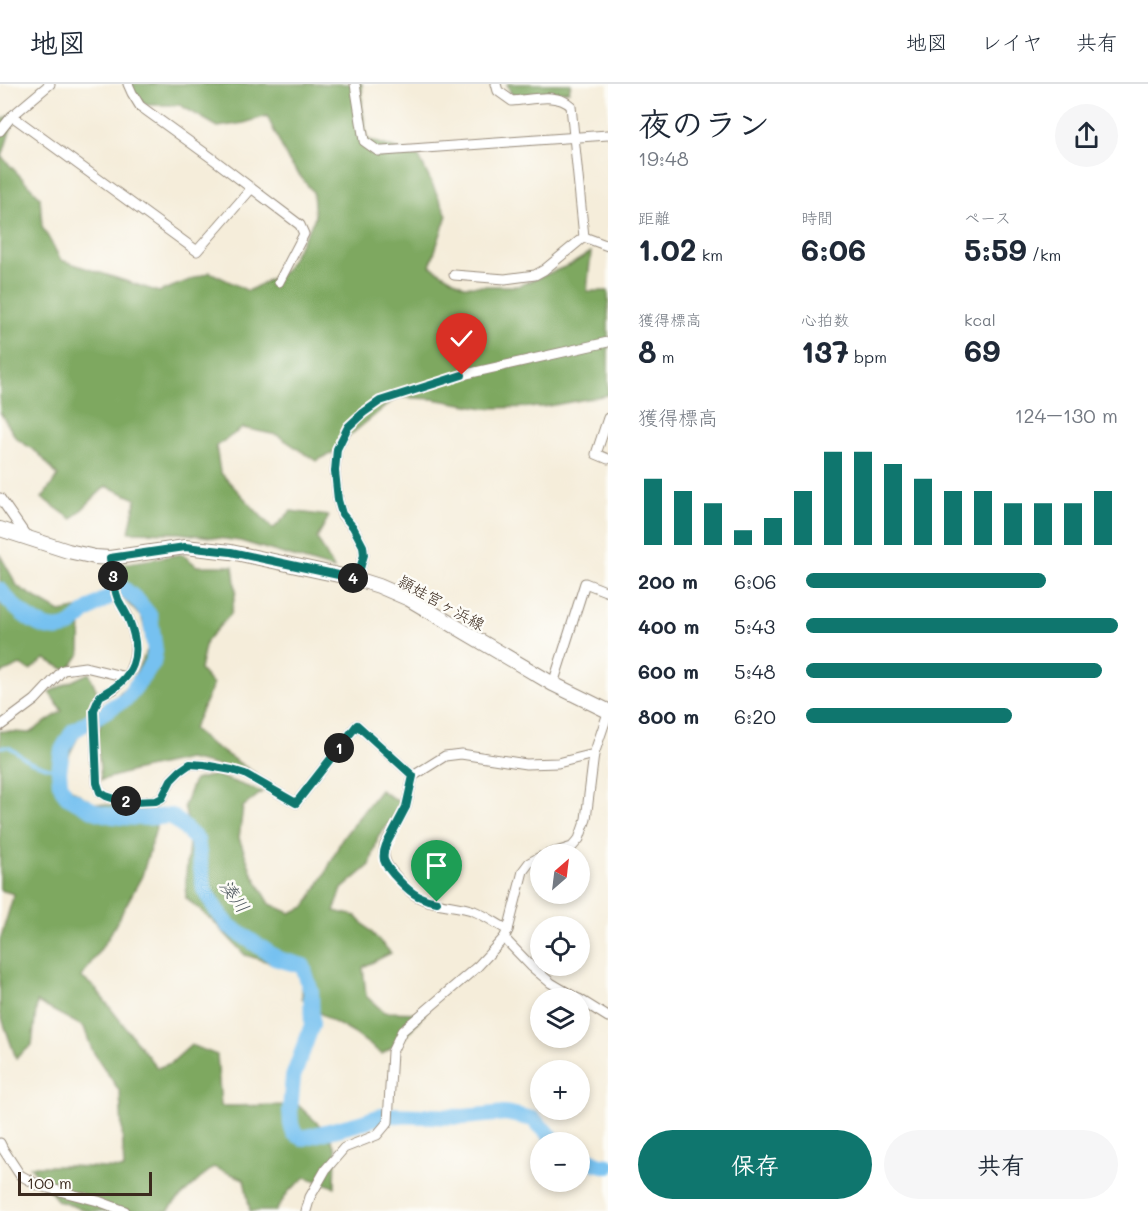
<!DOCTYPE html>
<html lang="ja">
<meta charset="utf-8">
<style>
body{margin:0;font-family:Mali,"Klee One",sans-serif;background:#f6f6f7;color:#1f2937;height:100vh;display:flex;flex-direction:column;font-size:22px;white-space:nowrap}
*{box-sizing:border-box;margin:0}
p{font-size:20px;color:#747a83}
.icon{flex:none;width:33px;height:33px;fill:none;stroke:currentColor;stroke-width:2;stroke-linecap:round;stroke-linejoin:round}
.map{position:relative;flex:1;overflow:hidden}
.sheet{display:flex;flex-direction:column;background:#fff;width:540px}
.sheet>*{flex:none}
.needle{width:39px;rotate:28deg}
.tools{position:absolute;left:530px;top:760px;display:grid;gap:12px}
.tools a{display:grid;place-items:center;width:60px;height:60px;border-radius:50%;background:#fff;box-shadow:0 3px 9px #0003;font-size:30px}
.scale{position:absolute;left:18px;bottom:15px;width:134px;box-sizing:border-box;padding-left:6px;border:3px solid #3b2a1e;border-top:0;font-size:16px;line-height:21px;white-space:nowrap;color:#3b2a1e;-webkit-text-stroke:4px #fdfcf7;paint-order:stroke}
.pin{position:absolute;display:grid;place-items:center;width:51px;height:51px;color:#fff;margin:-62px -26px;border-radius:50% 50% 50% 0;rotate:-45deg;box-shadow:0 0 6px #0007}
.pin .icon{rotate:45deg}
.km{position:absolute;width:30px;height:30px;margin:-15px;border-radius:50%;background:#222;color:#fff;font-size:16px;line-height:30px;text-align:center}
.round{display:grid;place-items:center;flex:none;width:63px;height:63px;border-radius:32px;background:#f6f6f7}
.head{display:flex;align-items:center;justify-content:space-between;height:102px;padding:0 30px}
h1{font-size:33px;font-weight:700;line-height:45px}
.figures{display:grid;grid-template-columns:repeat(3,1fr);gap:9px;height:102px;padding:6px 30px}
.figures div{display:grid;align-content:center}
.figures b{font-size:30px;font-weight:700}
.figures small{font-size:16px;font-weight:400}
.figures p{font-size:16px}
.chart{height:168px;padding:12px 30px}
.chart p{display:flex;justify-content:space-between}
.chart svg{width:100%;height:108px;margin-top:6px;stroke:#0f766e;stroke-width:6}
.action{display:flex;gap:12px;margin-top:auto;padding:12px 30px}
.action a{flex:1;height:69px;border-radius:36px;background:#0f766e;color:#fff;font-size:24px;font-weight:700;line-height:69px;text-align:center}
.action a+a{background:#f6f6f7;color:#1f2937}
ul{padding:0 30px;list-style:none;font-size:20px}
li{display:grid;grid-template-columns:96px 72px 1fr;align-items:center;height:45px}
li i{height:15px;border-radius:8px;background:#0f766e}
header{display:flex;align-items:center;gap:36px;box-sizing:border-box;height:84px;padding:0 30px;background:#fff;border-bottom:2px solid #e0e1e3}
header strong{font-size:28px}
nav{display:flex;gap:33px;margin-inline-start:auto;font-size:21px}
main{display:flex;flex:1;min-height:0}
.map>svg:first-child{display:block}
.forest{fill:#7ea860;stroke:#5c693f;stroke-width:1.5}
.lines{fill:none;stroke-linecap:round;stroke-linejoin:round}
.stream{stroke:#76c1f0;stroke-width:3}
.river{stroke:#76c1f0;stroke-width:16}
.minor-casing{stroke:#988c7c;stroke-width:11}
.secondary-casing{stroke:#988c7c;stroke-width:16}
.minor{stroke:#fff;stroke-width:9}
.secondary{stroke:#fff;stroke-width:14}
.route-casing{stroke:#fff;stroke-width:12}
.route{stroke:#0f766e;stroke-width:8}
.labels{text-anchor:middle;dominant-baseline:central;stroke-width:5;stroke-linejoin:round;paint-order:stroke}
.street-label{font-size:16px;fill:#3b2a1e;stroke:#fdfcf7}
.water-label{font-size:18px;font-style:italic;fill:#4d575d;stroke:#fdfcf7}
</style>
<header>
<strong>地図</strong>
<nav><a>地図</a><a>レイヤ</a><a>共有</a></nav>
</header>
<main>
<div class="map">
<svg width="608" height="1127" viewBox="0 0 608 1127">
<rect width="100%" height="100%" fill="#fdfcf7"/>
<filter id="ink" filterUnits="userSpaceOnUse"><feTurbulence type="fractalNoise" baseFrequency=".0167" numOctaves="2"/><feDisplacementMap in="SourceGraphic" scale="12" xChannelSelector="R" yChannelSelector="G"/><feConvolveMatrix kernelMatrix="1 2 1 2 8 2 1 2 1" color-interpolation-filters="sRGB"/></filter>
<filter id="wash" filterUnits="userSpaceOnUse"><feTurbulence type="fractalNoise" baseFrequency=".008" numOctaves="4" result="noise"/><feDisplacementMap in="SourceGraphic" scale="24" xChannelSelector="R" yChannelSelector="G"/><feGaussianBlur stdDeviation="1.35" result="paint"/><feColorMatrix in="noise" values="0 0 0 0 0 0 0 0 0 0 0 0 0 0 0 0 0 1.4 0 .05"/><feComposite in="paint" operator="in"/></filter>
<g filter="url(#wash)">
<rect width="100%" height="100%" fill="#f5edda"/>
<g class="forest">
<polygon points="125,0 362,0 362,22 367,55 419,73 447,131 430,182 464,202 518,202 572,180 591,168 587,207 608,207 608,311 544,323 485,324 433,315 397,313 348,353 335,368 316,377 277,351 243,344 216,362 220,388 273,445 291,427 329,432 317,454 334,485 240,457 179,449 129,448 136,415 106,402 72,435 42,414 58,392 39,370 16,354 0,328 0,37 16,28 2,73 40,113 42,142 61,176 159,208 210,188 248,207 284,188 315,134 313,108 289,78 267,32 244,39 218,43 180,21 145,21"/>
<polygon points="507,0 571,0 569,7 512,12"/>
<polygon points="182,470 197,482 233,482 236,507 231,530 206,557 200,586 213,601 193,645 206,657 256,690 188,675 133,687 101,696 97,652 105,625 132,596 149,563 142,534 119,510 107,483"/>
<polygon points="0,471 18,503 41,517 60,528 81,524 80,570 68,587 45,575 30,586 20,581 0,590"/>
<polygon points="89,589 99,612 70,669 60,698 93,719 150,726 156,744 142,792 107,856 81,893 94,903 157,984 171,979 191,961 217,971 221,1022 298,1021 328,1049 336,1066 335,1103 306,1093 288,1108 276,1127 250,1127 244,1095 213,1083 174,1119 168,1127 88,1127 58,1117 30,1082 70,1082 124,1085 120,1008 92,966 84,943 37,918 32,961 16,974 0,929 0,856 14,810 0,806 0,647 29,649 62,627 49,608"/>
<polygon points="215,691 262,708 243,723 239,754 252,789 270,820 290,829 305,823 325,790 342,755 380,706 404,721 378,753 370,781 342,805 334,827 356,832 391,869 363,883 366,912 384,928 425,929 404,954 382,970 355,950 325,933 302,914 303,888 245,871 215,839 186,814 186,791 190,750 184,722 194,696"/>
</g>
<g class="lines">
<polyline class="stream" points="0,663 9,663 30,678 59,687"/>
<g class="river">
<path d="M0 506C14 524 44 555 70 541 75 538 80 533 84 529 97 520 110 511 124 505L137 516 150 532 155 567 153 579 127 614 73 647 62 666 59 687 60 699 64 708 67 712C77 717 87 724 97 728 120 736 148 734 172 732L197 756 204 805 217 827 229 842 278 875 303 882 311 908 312 941 293 993 290 1026 291 1040 294 1049 303 1054 360 1039 384 1031 464 1033 505 1029 533 1035 558 1059"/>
<polyline points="579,1071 598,1080 608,1082"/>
</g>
</g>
</g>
<g filter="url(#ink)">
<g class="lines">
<defs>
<g id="minor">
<polyline points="128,0 132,9 140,22 213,75 300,141 304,150 279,198"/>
<polyline points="355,0 364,57 378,67 383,67 608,51"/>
<path d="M496 0 498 7 512 17C531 16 557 8 571 22L584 153"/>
<polyline points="12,32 197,167 251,105"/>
<polyline points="0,47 12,32 50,0"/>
<polyline points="584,153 608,162"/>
<polyline points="454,191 505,195 535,191 544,186 584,153"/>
<polyline points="608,334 596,370 608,375"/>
<polyline points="0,414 27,453"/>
<polyline points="357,495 364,471 363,462 353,443 342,431 338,416 335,387 337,365 348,343 363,329 380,317 462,291 608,258"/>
<polyline points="126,593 114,605 100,612 94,626 97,699 100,708 106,712 115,715 133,718 156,717 162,714 171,696 180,687 190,680 204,681 232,686 245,690 296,719 357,641 413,692"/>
<polyline points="553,600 585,499 608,508"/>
<path d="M0 642 35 616 63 586 85 583 126 593C139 574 137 554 128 533 126 527 121 522 119 517 113 504 112 488 110 474"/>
<polyline points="546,771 572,763 579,755 586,735 594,670 608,629"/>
<path d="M508 846C497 840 486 832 474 827 455 820 427 822 411 808 405 803 400 797 395 791 386 781 382 774 385 761L406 723 413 692 445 672 461 670 526 680 558 679 594 670"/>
<polyline points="504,854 531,882 551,899 578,915"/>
<polyline points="579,915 608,933"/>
<polyline points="0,1059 3,1065 20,1091 40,1102 98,1117 125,1127"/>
<polyline points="306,1127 310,1113 326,1085 344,1064 377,1051 388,1038 392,968 402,947 478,882 504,854 508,846 523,787 529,779 540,773"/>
</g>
<polyline id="secondary" points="0,445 68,467 95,473 110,474 185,463 231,468 357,495 379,502 409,515 553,600 608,627"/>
</defs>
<use href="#minor" class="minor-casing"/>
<use href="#secondary" class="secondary-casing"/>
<use href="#minor" class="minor"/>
<use href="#secondary" class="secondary"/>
</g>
</g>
<g class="lines" filter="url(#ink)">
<defs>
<path id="route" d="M437 818C430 817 424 815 418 812 409 808 387 786 384 776 383 771 384 766 386 761L406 723 413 692 357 641 296 719 245 690 232 686 204 681 190 680 180 687 171 696 162 714 156 717 133 718 115 715 106 712 100 708 97 699 94 626 100 612C135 595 143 571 129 536 126 528 121 522 118 515 113 502 112 487 110 474L185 463 231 468 357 495 364 471 363 462 353 443 342 430 338 416 335 387 337 365 348 343 363 329 380 317 462 291"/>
</defs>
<use href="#route" class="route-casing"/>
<use href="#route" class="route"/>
</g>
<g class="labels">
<g class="street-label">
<text transform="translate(442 518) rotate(29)">頴娃宮ヶ浜線</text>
</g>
<g class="water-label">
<text transform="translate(235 812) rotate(54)">湊川</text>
</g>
</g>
</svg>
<div class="tools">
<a><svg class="needle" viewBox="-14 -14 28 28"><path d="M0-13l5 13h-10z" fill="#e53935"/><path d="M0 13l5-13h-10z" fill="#747a83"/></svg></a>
<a><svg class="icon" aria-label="locate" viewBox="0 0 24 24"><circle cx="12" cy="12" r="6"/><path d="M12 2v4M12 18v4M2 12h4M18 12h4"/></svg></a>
<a><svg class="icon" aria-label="layers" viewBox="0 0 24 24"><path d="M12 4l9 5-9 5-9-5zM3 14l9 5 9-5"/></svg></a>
<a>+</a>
<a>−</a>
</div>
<div class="scale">100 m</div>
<div class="pin" style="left:437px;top:818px;background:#1e9e55"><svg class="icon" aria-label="arrive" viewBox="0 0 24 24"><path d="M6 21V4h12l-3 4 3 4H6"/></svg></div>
<div class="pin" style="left:462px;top:291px;background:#d93025"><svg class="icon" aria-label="check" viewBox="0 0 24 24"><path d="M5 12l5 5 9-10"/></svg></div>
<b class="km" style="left:339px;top:664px">1</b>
<b class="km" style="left:126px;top:717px">2</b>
<b class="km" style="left:113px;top:492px">3</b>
<b class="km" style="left:353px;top:494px">4</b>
</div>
<section class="sheet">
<div class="head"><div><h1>夜のラン</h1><p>19:48</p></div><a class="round"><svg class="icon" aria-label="share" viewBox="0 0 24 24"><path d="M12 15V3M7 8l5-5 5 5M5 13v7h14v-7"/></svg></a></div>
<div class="figures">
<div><p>距離</p><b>1.02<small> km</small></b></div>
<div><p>時間</p><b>6:06</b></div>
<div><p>ペース</p><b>5:59<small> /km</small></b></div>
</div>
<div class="figures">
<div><p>獲得標高</p><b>8<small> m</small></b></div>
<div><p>心拍数</p><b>137<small> bpm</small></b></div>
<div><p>kcal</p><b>69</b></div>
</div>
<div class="chart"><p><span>獲得標高</span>124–130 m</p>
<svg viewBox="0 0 160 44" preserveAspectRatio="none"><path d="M5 44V17M15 44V22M25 44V27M35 44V38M45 44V33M55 44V22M65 44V6M75 44V6M85 44V11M95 44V17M105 44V22M115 44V22M125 44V27M135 44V27M145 44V27M155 44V22"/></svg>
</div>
<ul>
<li><b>200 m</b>6:06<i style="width:77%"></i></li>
<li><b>400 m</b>5:43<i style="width:100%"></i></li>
<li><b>600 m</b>5:48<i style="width:95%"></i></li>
<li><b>800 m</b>6:20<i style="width:66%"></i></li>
</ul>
<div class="action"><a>保存</a><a>共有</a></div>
</section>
</main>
